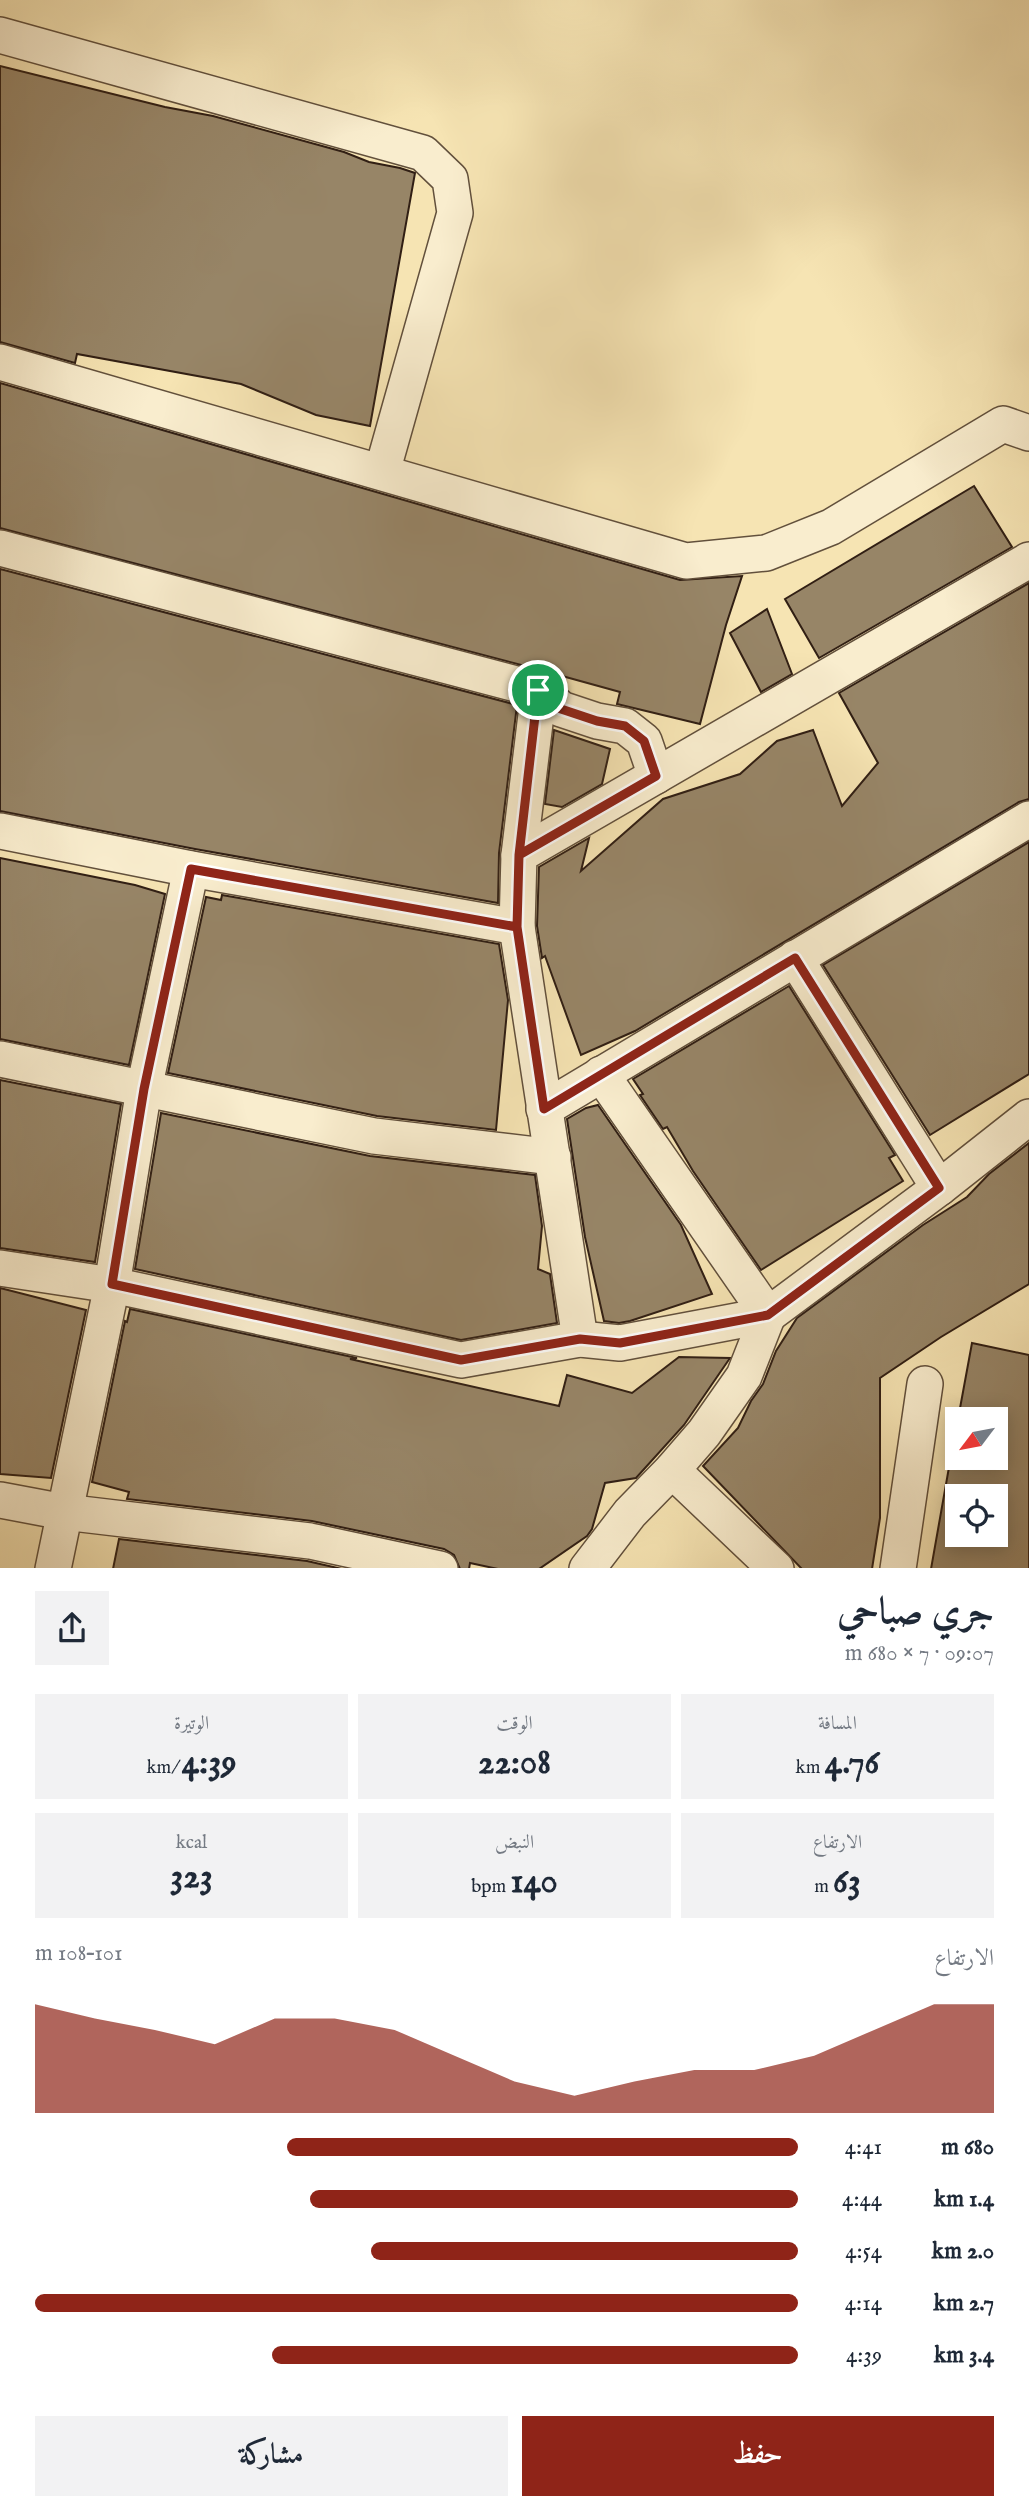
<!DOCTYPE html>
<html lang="ar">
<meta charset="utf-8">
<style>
body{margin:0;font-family:"IM FELL English",Amiri,serif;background:#f2f2f3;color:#1f2937;direction:rtl;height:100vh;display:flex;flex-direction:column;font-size:26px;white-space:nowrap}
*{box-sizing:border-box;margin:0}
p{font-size:23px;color:#747a83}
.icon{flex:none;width:38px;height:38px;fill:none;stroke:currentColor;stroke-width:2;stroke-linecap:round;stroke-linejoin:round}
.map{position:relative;height:1568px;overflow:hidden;direction:ltr}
.side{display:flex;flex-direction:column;background:#fff;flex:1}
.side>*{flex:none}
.needle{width:46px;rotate:238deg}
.controls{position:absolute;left:945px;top:1407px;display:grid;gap:14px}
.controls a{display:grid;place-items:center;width:63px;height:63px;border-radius:0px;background:#fff;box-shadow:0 4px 18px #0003;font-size:35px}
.pin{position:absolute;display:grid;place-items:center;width:60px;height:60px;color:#fff;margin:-30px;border:4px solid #fff;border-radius:50%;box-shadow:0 2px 7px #0007}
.round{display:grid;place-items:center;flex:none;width:74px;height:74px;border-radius:0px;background:#f2f2f3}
.head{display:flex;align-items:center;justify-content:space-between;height:119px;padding:0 35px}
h1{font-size:38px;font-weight:700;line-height:52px}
.stats{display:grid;grid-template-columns:repeat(3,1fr);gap:10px;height:119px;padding:7px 35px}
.stats div{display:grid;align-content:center;border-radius:0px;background:#f2f2f3;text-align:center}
.stats b{font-size:35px;font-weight:700}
.stats small{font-size:19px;font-weight:400}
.stats p{font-size:19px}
.chart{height:196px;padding:14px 35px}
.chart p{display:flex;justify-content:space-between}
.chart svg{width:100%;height:126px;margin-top:7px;fill:#8f2418;opacity:.7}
.button{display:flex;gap:14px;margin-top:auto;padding:14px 35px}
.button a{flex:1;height:80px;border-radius:0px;background:#8f2418;color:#fff;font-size:28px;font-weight:700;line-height:80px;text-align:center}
.button a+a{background:#f2f2f3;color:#1f2937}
ul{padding:0 35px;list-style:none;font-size:23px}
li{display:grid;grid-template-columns:112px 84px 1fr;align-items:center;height:52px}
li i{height:18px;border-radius:9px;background:#8f2418}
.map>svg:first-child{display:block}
.building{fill:#978567;stroke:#311f14;stroke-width:2;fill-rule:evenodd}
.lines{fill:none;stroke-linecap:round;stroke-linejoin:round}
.street-casing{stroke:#62503c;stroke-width:38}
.street{stroke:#f9edce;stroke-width:35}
.route-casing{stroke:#fff;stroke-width:14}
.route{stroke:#8f2418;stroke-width:9}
</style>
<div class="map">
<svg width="1029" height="1569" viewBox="0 0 1029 1569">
<rect width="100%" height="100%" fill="#f6e4b3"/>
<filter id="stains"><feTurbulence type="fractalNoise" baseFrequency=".00286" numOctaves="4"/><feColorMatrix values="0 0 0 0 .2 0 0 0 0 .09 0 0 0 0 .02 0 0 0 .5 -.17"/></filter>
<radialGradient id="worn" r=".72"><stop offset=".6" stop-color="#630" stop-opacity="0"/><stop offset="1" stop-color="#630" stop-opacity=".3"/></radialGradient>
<g class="building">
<polygon points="0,66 165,107 213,116 344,152 369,162 400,168 415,173 370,426 316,415 241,384 77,354 75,363 0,342"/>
<polygon points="0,383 680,580 742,576 726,625 700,724 617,704 620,692 544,671 0,528"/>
<polygon points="974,486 1012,547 819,658 785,599"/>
<polygon points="0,569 517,705 499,853 498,903 195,849 0,811"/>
<polygon points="1029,583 1029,799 1019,802 635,1031 581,1055 545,956 542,958 537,926 539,867 589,838 581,871 663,799 740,774 777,741 813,730 842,806 878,763 839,693"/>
<polygon points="767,609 792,674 761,692 730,633"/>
<polygon points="554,730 610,749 602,784 562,807 545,804"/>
<polygon points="1029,842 1029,1074 930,1135 823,965"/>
<polygon points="0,858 135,885 165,894 129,1065 0,1039"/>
<polygon points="222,895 499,944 508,1000 496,1130 377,1116 168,1073 206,897 221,900"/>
<polygon points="789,986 895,1155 889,1158 903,1181 761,1270 693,1171 667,1127 663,1129 640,1095 643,1094 633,1079"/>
<polygon points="0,1080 121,1104 95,1262 0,1248"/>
<polygon points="598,1105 681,1225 712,1294 630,1321 619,1323 604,1321 585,1237 567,1119 586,1108"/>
<polygon points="161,1113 370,1156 535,1175 542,1226 538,1269 550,1274 557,1323 461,1340 135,1269"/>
<polygon points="1029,1143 1029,1284 941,1337 880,1378 880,1518 872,1569 802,1569 703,1466 738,1428 751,1401 763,1384 776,1351 797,1318 923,1225 967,1197 989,1174"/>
<polygon points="0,1288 86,1310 51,1478 0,1474"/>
<polygon points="130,1309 357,1358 350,1359 559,1406 567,1375 632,1393 679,1357 730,1358 684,1425 636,1478 605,1483 592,1529 587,1536 539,1569 498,1569 470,1563 469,1569 460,1569 454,1555 444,1549 312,1521 127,1499 129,1492 92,1482 125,1321 127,1322"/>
<path d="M972 1343 1029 1355V1569H931L957 1422V1458H996V1419H958ZM957 1496H996V1535H957Z"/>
<polygon points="119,1539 307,1561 342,1569 113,1569"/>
</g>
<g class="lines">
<defs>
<g id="street">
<polyline points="0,35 423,153 450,179 455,213 382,472"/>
<polyline points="0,362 686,561 766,553 831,527 1003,424 1029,433"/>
<polyline points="0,548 539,690 561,709 597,721 625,726 644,741 656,776"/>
<polyline points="0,831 191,869 517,927"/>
<polyline points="519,855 539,690"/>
<polyline points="795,958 939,1188"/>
<polyline points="0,1059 374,1136 553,1157"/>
<polyline points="601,1074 768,1315"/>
<polyline points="544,1109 1029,819"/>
<polyline points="0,1268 112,1285 461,1360 580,1339 620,1343 768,1315 939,1188 1029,1117"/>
<polyline points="580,1339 517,927 519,855 1029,560"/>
<polyline points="672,1470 776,1569"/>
<polyline points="0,1500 64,1512 310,1541 440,1569"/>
<polyline points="53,1569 112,1285 144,1089 191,869"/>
<polyline points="587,1569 630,1513 672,1470 704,1433 744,1376 768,1315"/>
<polyline points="898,1569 925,1384"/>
</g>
</defs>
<use href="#street" class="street-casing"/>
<use href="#street" class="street"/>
</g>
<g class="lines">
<defs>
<polyline id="route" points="538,690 519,855 517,927 191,869 144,1089 112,1284 461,1360 580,1339 620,1343 768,1315 939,1188 795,958 544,1109 517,927 519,855 656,776 644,741 625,726 597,721 561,709 538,690"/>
</defs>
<use href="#route" class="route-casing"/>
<use href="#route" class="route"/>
</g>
<rect width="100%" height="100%" filter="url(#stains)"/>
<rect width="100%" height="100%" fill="url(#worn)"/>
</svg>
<div class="controls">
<a><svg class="needle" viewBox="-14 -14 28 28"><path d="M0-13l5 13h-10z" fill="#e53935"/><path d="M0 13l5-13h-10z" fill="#747a83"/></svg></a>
<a><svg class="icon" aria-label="locate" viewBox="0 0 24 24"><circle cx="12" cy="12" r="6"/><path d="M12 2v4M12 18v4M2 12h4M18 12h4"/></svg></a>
</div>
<div class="pin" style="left:538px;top:690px;background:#1e9e55"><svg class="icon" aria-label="arrive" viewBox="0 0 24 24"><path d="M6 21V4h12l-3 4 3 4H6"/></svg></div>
</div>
<section class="side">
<div class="head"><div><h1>جري صباحي</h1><p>09:07 · 7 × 680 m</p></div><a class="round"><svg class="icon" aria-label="share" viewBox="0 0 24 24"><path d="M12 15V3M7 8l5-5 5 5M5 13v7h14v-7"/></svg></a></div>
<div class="stats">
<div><p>المسافة</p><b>4.76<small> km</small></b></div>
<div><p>الوقت</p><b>22:08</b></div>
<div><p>الوتيرة</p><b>4:39<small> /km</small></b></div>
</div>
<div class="stats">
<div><p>الارتفاع</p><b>63<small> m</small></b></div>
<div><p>النبض</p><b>140<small> bpm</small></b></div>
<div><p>kcal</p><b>323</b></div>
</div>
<div class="chart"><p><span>الارتفاع</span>101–108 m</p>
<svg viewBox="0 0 160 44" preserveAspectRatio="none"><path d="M0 44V6L10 11L20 15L30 20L40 11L50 11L60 15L70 24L80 33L90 38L100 33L110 29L120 29L130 24L140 15L150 6L160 6V44z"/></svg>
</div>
<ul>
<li><b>680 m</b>4:41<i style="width:67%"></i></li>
<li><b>1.4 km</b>4:44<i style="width:64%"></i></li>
<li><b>2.0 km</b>4:54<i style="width:56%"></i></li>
<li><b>2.7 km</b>4:14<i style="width:100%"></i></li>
<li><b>3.4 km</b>4:39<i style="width:69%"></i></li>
</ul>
<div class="button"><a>حفظ</a><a>مشاركة</a></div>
</section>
